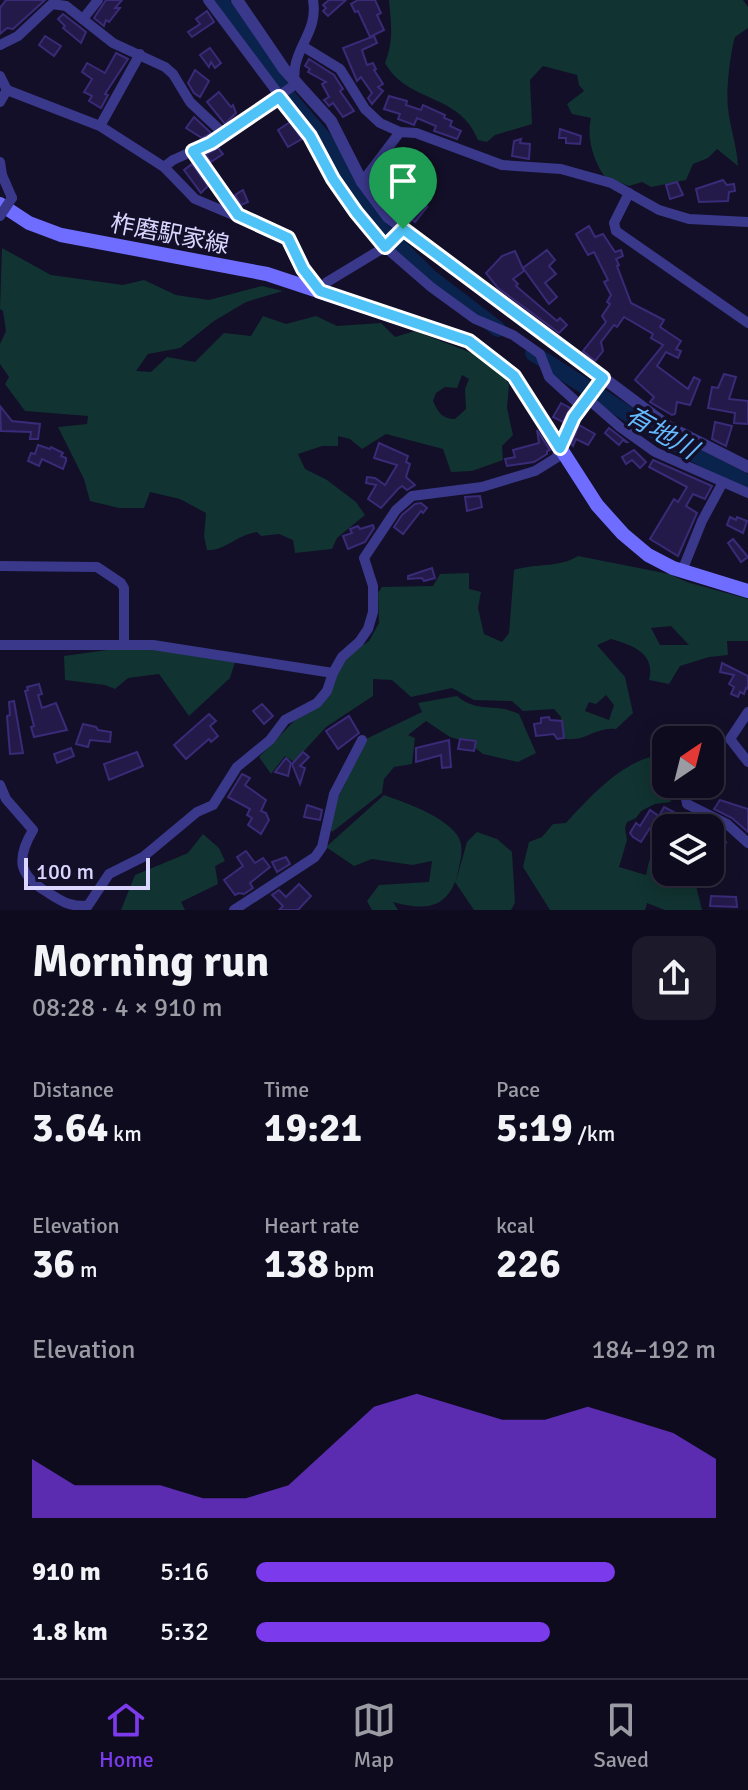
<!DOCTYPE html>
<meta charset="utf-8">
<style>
body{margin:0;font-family:Signika,"Noto Sans JP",sans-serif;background:#1c192b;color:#f1f3f6;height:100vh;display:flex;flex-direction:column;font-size:30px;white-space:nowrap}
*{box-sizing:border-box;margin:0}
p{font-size:26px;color:#9b9ba4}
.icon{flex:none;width:44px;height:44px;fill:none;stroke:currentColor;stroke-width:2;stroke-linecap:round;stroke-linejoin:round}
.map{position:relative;height:910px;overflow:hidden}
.sheet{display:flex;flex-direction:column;background:#0e0b1e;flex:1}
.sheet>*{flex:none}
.needle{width:52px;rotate:35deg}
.buttons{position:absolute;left:652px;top:726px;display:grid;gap:16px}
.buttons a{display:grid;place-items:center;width:72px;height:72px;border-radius:16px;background:#0e0b1e;box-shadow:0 4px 20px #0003,0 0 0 2px #2e2b3c;font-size:40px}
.scale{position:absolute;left:24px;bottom:20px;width:126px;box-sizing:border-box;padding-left:8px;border:4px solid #dad6ff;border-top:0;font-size:22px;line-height:28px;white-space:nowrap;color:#dad6ff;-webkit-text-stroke:6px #130f28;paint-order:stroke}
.pin{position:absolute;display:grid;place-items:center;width:68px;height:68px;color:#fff;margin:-82px -34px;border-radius:50% 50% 50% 0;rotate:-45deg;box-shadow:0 0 8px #0007}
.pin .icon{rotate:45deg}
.round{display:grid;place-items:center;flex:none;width:84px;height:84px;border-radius:16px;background:#1c192b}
.headline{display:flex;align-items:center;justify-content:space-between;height:136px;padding:0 32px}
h1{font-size:44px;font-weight:700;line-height:60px}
.stats{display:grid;grid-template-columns:repeat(3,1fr);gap:12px;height:136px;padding:8px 32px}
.stats div{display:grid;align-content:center}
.stats b{font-size:40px;font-weight:700}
.stats small{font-size:22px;font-weight:400}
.stats p{font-size:22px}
.chart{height:224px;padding:16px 32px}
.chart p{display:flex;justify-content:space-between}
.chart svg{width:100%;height:144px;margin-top:8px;fill:#7c3aed;opacity:.7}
ul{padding:0 32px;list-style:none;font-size:26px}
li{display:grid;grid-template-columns:128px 96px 1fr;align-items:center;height:60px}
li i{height:20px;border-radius:10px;background:#7c3aed}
.tab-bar{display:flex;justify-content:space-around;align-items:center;height:112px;border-top:2px solid #2e2b3c;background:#0e0b1e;font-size:22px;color:#9b9ba4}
.tab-bar a{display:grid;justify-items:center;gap:4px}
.tab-bar .on{color:#7c3aed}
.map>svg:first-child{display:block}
.green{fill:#113331;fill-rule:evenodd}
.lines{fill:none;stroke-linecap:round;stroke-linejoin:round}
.river{stroke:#0a234c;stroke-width:16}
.building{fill:#231a4a;stroke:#392b77;stroke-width:2}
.minor{stroke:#3a388a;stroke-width:10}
.tertiary{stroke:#3a388a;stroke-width:12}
.secondary{stroke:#6f6dff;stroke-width:14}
.minor-bridge{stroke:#3a388a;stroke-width:10}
.route-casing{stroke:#fff;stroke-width:16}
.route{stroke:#4fc3f7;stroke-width:10}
.labels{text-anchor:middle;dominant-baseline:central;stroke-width:7;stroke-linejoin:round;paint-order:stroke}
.street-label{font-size:24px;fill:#dad6ff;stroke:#130f28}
.water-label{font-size:26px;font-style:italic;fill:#64b9ff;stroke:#130f28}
</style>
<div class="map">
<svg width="748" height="910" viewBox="0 0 748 910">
<rect width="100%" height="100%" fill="#130f28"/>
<g class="green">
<path d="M389 0H743L748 7V28L735 37C730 54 726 91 728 108 730 128 737 146 738 166L717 149 708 158 693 164 686 180 651 187 642 182 629 186 605 177C594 162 586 138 591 118L572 114 567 104 584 91 579 85 577 75 543 66 530 80 532 124 495 135 487 142 478 140C459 92 408 104 385 63 394 40 391 24 389 0Z"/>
<path d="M2 248 51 275 123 285 144 280 176 295 209 300 262 286 283 291 246 302 214 321 180 348 148 354 136 371 151 372 167 357 195 362 224 333 251 336 263 316 286 324 316 316 337 326 381 323 395 337 415 331 482 357 503 374 509 385 507 408 513 435 502 446 503 460 472 471 451 472 443 449 386 434 362 449 350 439 338 436V446H322L298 454 305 469 327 480 356 502 365 515 337 538 332 549 295 553 293 540 279 534 261 536 257 532C236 535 225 551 207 550L204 536 206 513 180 499 150 492 144 508H119L90 501 84 479 58 427 87 424 88 416 25 411 5 384 9 377 0 364V344L6 331 3 311 0 309ZM462 375 469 379 465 389 466 409 455 419C442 419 438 412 433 401L436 393 445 387 457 388Z"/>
<path d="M578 556 669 574 687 582 748 599V641H727L728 655 709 657 680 666 669 684 649 680C656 653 632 645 611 639L597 645 625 677 633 713 616 729C595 726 584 744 562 738L561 717 554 709 523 711 512 701 474 700 452 688 411 697 392 680 373 679V696L326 727 294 762 285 756 271 774 259 757 332 682 350 654 369 641 379 623 378 593 382 587 433 586 440 574 469 573V589L481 592 478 608 484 634 502 642 509 633 514 570C536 563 559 568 578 556ZM671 626 689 645H660L651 628ZM606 695 614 705 609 720 585 711 589 702 596 704Z"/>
<polygon points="122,648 169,651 235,662 230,678 189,716 159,674 128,678 115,689 105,685 65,680 64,656"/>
<path d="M457 696C479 714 494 702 519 714L536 753 518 762 483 754 467 742 450 737 426 721 408 735 415 738 412 764 394 767 384 779 382 793 332 832 330 828 337 800 366 739 422 712 418 703Z"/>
<path d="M666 754V784H670L667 787 671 802 655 804 641 811 636 818 627 822 625 828 627 840 619 867 646 875 649 861 662 848 666 849V872L685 875 695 882 702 910H665L647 903 645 910H550L523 867 529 842 542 837 553 824 566 823C593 794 624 758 666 754Z"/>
<path d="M384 795C404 802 457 820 461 844 463 857 458 869 456 881L467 842 477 832 497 839 512 852 515 903 511 910H474L455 882C444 910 421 910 393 902L398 910H372L367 901 379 885 429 882 432 861 412 865 372 859 354 866 326 847Z"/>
<polygon points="203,834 219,848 225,861 215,866 218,884 181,902 185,910 121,910 135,875 188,853"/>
</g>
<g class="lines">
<g class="river">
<polyline points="220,0 290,99 325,140 363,206 381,229 430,277 498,329"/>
<polyline points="533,353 670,441 748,483"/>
</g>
</g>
<g class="building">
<polygon points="6,0 45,0 13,29 7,28 0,34 0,8"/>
<polygon points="106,0 122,0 115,8 120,8 109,22 106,20 104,26 94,18"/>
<polygon points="329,0 346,0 328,16 323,11 326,8 323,5"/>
<polygon points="358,0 375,0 381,13 377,15 384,30 370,37 358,11 355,12 351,4"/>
<polygon points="207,11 214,22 192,37 188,32 200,24 196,19"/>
<polygon points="63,14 86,32 81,43 63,28 65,26 58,19"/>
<polygon points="45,36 61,46 54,56 39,45"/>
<polygon points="374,36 377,43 362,50 367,65 373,63 376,69 374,70 383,84 378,87 383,91 372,104 368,98 372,93 361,77 357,81 343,48"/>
<polygon points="210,48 221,63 215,68 211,62 209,67 200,55"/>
<polygon points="116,53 128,59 105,94 108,95 101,108 89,101 92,96 84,92 92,79 82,72 87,63 105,73"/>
<polygon points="309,59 334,75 343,89 340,91 354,111 343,117 333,103 329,106 324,100 329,97 322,84 326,82 308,72 310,69 305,66"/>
<polygon points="195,70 209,81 200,97 194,93 188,83"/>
<polygon points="219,92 231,107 233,105 236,113 225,124 207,102"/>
<polygon points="389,96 407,101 406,105 421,110 423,105 445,115 444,118 452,121 450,126 461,131 457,139 434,131 436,126 417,118 414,125 398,119 400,114 384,109"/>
<polygon points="194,117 211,133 202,138 186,128"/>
<polygon points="290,122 302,139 288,147 278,130"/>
<polygon points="560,129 581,136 580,144 566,143 566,138 559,138"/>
<polygon points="521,139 520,143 530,144 529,159 512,156 514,141"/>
<polygon points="218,148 223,154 211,162 206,155"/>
<polygon points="192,164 208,186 201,193 184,170"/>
<polygon points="723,180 727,185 734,184 735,191 729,192 728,201 699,202 696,189"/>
<polygon points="387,182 407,197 419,183 423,187 415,197 427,207 415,222 412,219 410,222 399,214 401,210 380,191"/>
<polygon points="677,182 683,195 670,199 666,185"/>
<polygon points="243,190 248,202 241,205 235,195"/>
<polygon points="589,226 595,237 603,234 615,252 621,250 623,256 616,259 619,265 617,266 631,303 664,320 660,327 681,341 676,349 681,351 678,358 666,352 657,366 688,389 694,377 700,380 690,405 677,402 675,414 672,415 650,402 654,397 635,380 663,345 651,338 653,334 624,317 617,327 614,325 601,342 603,351 595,361 583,351 606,322 602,316 610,304 607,302 611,295 604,282 608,280 594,252 588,255 576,234"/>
<polygon points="547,250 555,260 549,266 556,274 545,283 557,297 549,304 523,268"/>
<polygon points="515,251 524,271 513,279 518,284 516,286 557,321 560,318 567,325 559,333 498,288 486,273 502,256"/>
<polygon points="724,374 736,377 729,399 748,401 748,424 734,423 735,413 708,408 712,387 718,388"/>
<polygon points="561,403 570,408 563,422 553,417"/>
<polygon points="0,406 12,421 40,424 38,439 30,439 31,432 1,431"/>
<polygon points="715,422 732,426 726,446 712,439"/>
<polygon points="579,425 595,434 588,445 576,439 573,446 571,444"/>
<polygon points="609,428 627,442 626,442 623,440 619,445 605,433"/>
<polygon points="537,430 550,450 547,451 547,454 534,462 507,466 505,459 515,457 513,450 539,443"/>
<polygon points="379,443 408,456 406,462 410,464 406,477 415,485 407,490 402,486 398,489 381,508 368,499 376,485 366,483 367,477 375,478 385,485 397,465 374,458"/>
<polygon points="38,445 50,449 51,447 63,453 61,456 66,458 66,461 63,469 42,459 39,466 28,461 31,453 35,454"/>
<polygon points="634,450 646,462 640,468 632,460 626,464 622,457"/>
<polygon points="653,460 712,486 705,499 693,494 686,506 697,513 678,556 650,539 674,499 678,502 687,487 649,467"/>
<polygon points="480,496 482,507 467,511 465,497"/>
<polygon points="421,503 427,508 423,513 421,511 403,534 394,527 402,515 415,504"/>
<polygon points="730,517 736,520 737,517 747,521 743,533 727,525"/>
<polygon points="373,525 374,528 365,542 348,549 343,536 352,533 350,529 358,526 360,529"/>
<polygon points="733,539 748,557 741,562 728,543"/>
<polygon points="432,568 435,578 424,581 422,578 408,579 408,576"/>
<polygon points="722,663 748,676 748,689 746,688 744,694 740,692 738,697 731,694 734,687 729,684 734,675 720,672"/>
<polygon points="39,684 42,694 38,695 42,708 56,703 67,730 34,737 31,727 34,726 25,691 28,690 27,687"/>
<polygon points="14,701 23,753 10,754 7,716 10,715 9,702"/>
<polygon points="262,704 273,716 264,724 253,711"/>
<polygon points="209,714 216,721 210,726 218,736 211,742 209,739 186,759 174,745"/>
<polygon points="349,716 359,733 338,749 326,731"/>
<polygon points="549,717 550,720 562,721 564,738 557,739 554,734 536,736 534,724 541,723 541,718"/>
<polygon points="83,724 96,727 98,730 111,732 110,742 90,740 88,747 76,744"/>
<polygon points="460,739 476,741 474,751 458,749"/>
<polygon points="449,740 451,767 442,768 441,755 416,762 416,748"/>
<polygon points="71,748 74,756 57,763 54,754"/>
<polygon points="137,752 143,766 109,780 104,764"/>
<polygon points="303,752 309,757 300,766 305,768 300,784 292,764"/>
<polygon points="286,758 291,763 288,776 275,772"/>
<polygon points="242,774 250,778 245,785 266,800 261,811 266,813 269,820 261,834 248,825 252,818 247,815 250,809 228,797"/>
<polygon points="720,800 748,809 748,832 732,818 714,809"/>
<polygon points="307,805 322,810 320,820 304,817"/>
<polygon points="664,807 685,818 687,813 695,817 689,828 681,828 683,825 669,817 659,833 650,828 641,842 633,837 630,833 636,823 640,826 650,810 659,816"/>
<polygon points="710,836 726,842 723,852 710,850"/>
<polygon points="246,851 255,863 263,858 270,867 250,883 253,888 244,894 239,893 235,895 224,880 243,866 237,857"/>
<polygon points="286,857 290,864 277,872 272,862"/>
<polygon points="299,884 311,896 298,910 279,910 283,906 272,895 279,890 286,897"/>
<polygon points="711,896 736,897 737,907 710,906"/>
</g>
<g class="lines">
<g class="minor">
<polyline points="208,0 310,136 333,179 356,212 385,247 431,287 475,319 513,335 540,354 549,377 582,407"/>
<polyline points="83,19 98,0"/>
<polyline points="0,45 18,36 52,4 66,6 113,43 165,67 173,74 190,102 223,133"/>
<polyline points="304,47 340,69 365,109 380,123 400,132 416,133 502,165 561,169 611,183 659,210 689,219 748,222"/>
<polyline points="0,76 7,90 0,102"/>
<polyline points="7,90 100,126 164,167 195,199 288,238 303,269 320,291 327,282 385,247 403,229"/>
<polyline points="100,126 140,54"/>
<polyline points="193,151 238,215"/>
<polyline points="0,162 2,175 12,198"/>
<path d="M164 167 173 160 211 143 293 86C295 79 294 74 295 67 299 43 318 29 313 0"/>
<polyline points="362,182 400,132"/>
<polyline points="629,193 614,223 616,231 748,323"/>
<polyline points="588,399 620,427 655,452 748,493"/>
<polyline points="0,566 97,567 121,583 124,588 124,645"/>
<polyline points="682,571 702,521 723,482"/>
<polyline points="0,645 153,645 333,673"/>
<polyline points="748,712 730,739 748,762"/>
<polyline points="683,784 687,804 727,824 748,843"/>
<path d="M0 785 6 799 33 830C16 859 18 875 47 892 63 902 68 906 87 906"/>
<polyline points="85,910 109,874 143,857 197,812 213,805 237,767 270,740 285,720 317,703 327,691 333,673 342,657 359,642 368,629 373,612 373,586 364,558 396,510 412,496 482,487 535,471 556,458 574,417 603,378"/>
<polyline points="234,910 315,857 322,847 334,794 362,740"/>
</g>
<polyline class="tertiary" points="237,0 284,69 331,121 362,182 388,217 669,427 748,467"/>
<polyline class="secondary" points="0,204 29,223 61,235 267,274 469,341 514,376 597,505 623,534 648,555 673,568 748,591"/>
<polyline class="minor-bridge" points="0,216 12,198"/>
</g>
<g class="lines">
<defs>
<polygon id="route" points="279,97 310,136 333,179 356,212 385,247 403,229 603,378 574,417 560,448 514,376 469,341 320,291 303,269 288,238 238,215 193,151 211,143"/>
</defs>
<use href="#route" class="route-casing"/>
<use href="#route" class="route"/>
</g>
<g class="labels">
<g class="street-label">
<text transform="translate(170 234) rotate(11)">柞磨駅家線</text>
</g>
<g class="water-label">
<text transform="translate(661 433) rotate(30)">有地川</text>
</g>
</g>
</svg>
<div class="buttons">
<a><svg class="needle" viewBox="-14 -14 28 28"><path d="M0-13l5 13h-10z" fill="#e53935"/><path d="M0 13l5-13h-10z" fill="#9b9ba4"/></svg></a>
<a><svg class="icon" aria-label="layers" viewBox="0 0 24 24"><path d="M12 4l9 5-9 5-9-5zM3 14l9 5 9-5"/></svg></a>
</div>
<div class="scale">100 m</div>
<div class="pin" style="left:403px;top:229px;background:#1e9e55"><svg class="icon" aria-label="arrive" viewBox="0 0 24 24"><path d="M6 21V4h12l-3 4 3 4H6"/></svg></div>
</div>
<section class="sheet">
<div class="headline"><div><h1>Morning run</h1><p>08:28 · 4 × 910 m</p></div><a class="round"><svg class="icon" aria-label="share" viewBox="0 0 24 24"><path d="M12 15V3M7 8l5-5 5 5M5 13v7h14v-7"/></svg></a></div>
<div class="stats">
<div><p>Distance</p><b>3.64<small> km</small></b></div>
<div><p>Time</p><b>19:21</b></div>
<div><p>Pace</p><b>5:19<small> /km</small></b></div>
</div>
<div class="stats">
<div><p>Elevation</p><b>36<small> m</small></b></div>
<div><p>Heart rate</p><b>138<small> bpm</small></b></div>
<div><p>kcal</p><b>226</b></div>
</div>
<div class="chart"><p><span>Elevation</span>184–192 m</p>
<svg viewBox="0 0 160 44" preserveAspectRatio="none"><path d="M0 44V26L10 34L20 34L30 34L40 38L50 38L60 34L70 22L80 10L90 6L100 10L110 14L120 14L130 10L140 14L150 18L160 26V44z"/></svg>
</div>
<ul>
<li><b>910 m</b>5:16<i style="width:78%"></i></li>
<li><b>1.8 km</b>5:32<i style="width:64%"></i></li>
</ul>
</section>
<nav class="tab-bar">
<a class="on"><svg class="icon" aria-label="home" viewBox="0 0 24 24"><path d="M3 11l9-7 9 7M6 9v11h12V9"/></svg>Home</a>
<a><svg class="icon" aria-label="map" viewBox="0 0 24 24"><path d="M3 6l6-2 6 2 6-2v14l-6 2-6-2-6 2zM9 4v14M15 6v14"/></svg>Map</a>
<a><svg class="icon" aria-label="saved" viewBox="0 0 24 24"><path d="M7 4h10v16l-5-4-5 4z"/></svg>Saved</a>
</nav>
